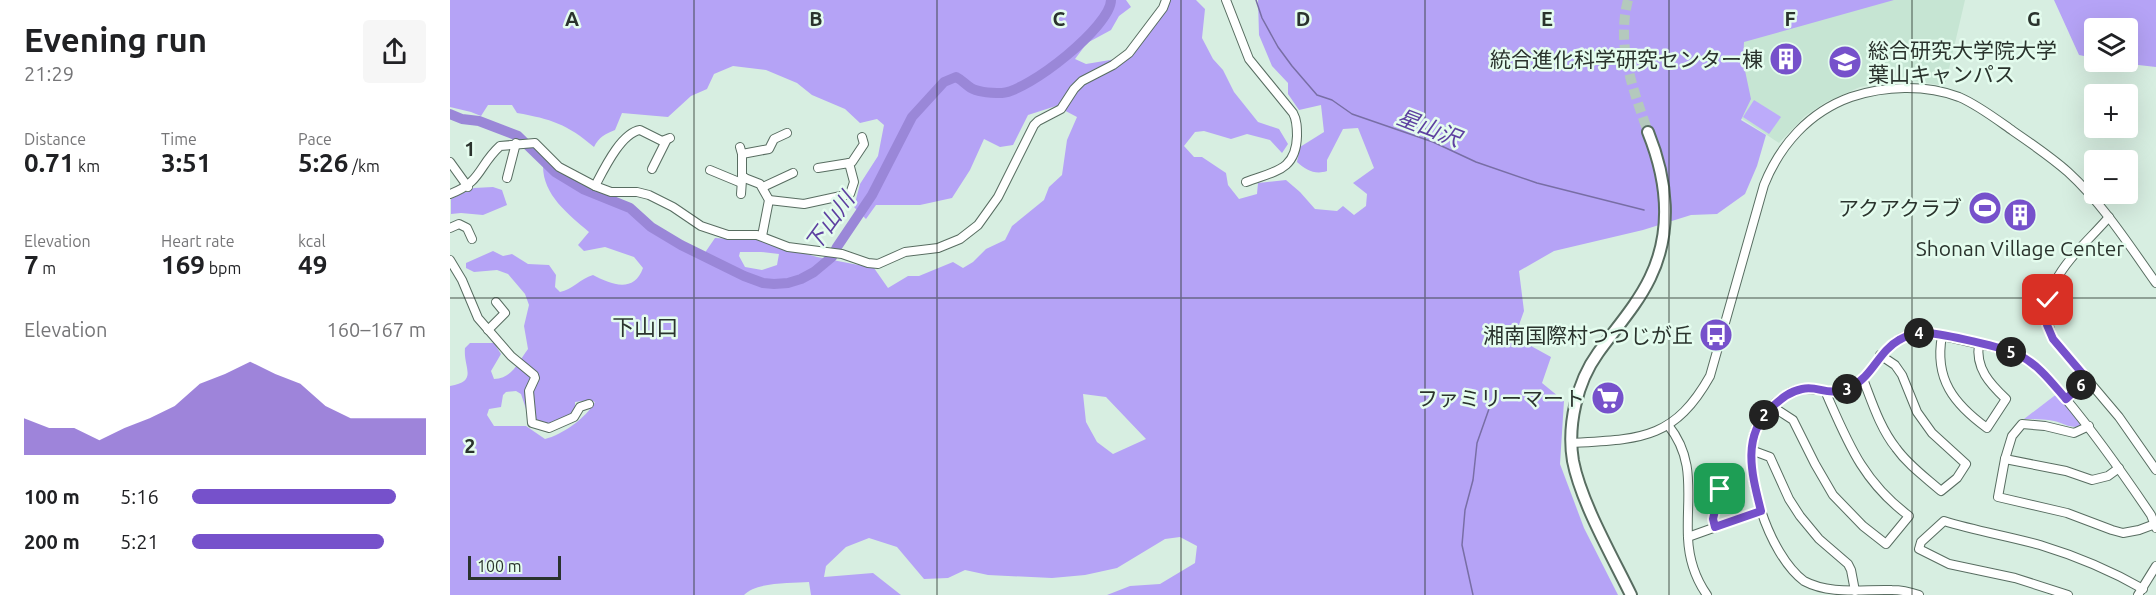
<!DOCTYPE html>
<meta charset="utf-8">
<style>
body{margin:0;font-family:Ubuntu,"Noto Sans JP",sans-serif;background:#f6f6f6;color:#202124;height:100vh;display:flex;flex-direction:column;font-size:22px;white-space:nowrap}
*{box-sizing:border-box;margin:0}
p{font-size:20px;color:#757577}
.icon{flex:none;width:33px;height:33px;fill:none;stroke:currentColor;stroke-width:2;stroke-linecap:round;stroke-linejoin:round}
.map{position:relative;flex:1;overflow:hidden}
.panel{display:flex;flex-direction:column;background:#fff;width:450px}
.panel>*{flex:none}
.controls{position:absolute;left:1634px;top:18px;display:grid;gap:12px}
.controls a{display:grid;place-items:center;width:54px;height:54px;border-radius:6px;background:#fff;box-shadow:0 6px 24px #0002;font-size:30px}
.scale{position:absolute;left:18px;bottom:15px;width:93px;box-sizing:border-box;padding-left:6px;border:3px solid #2a332d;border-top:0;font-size:16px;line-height:21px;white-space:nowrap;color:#2a332d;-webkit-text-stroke:4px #e4fcee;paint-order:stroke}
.pin{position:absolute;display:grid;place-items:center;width:51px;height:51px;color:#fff;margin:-26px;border-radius:12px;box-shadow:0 3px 9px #0006}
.km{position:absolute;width:30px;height:30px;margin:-15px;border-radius:50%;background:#222;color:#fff;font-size:16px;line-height:30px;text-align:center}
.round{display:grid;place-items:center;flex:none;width:63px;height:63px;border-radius:6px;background:#f6f6f6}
.summary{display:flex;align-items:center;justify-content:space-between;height:102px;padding:0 24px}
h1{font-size:33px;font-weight:700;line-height:45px}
.stats{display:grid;grid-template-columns:repeat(3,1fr);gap:9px;height:102px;padding:6px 24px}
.stats div{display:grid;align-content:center}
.stats b{font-size:26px;font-weight:700}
.stats small{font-size:16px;font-weight:400}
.stats p{font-size:16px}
.chart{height:168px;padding:12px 24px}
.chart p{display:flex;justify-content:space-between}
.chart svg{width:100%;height:108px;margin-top:6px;fill:#7651cb;opacity:.7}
ul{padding:0 24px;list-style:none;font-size:20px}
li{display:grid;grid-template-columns:96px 72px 1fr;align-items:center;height:45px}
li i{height:15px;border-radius:8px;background:#7651cb}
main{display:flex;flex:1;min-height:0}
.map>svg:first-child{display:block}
.built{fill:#c6e5d3}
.green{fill:#bcabfa}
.forest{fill:#b5a3f6;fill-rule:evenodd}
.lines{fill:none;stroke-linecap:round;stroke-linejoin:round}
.stream{stroke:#786ea5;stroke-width:1.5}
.river{stroke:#9a87d8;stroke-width:10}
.major-tunnel{stroke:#b4c9bd;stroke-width:10;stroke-dasharray:10 5;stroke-linecap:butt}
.minor-casing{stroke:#586d61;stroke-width:10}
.major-casing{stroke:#586d61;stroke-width:14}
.minor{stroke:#fff;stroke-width:8}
.major{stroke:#fff;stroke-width:10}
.route-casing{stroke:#fff;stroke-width:12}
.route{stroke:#7651cb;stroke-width:8}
.grid{fill:none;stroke:#2a332d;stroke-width:1.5;stroke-opacity:0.55}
.labels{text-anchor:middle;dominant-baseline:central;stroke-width:5;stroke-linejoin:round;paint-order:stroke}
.poi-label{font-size:21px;fill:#2a332d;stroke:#e4fcee;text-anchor:end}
.water-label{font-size:22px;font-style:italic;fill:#5d40a0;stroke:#e4fcee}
.neighbourhood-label{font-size:22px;fill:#2a332d;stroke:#e4fcee}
.grid-label{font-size:20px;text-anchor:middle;font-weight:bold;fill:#2a332d;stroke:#e4fcee;stroke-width:5;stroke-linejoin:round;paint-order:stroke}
</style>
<main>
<section class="panel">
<div class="summary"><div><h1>Evening run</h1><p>21:29</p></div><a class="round"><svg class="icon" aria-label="share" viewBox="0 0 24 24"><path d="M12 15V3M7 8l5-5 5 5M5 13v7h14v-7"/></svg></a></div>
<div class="stats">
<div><p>Distance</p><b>0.71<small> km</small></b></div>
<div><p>Time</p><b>3:51</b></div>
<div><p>Pace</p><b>5:26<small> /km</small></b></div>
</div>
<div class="stats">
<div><p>Elevation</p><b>7<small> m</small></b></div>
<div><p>Heart rate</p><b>169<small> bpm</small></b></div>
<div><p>kcal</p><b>49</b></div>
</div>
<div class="chart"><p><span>Elevation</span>160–167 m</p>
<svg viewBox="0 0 160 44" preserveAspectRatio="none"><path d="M0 44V29L10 33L20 33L30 38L40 33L50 29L60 24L70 15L80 11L90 6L100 11L110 15L120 24L130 29L140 29L150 29L160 29V44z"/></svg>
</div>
<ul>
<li><b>100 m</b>5:16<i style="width:87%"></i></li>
<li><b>200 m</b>5:21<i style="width:82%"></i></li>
</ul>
</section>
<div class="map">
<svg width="1706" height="595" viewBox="0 0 1706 595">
<rect width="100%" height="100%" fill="#d7eee1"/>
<polygon class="built" points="1426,0 1515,0 1495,86 1464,81 1442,81 1410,87 1376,102 1355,116 1329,143 1288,116 1285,43"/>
<g class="green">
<polygon points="1304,100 1331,117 1319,134 1293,117"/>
<path d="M1608 393 1636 424C1624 431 1616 424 1604 421 1594 419 1584 419 1574 419Z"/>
</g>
<g class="forest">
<path d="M0 0H676L681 7 669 16 661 30 637 43 625 59 636 64 678 57 719 0H746L755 9 752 38 763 59 773 70 784 92 808 122 829 129 838 144 832 153 820 140 797 134 781 139 754 131 745 132 734 146 744 157H752L776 173 778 185 789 199 807 194 808 183 836 180 850 192 865 209 887 211 893 206 904 215 916 206 917 194 903 183 924 168 908 128 893 129 877 160V171C865 175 856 170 847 162L850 147 874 132 871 105 849 110 838 94V83L822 66 809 35 808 0H1444L1294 42 1293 61 1301 99 1291 120 1316 135 1307 166 1295 194 1267 214 1241 215 1193 230 1104 251 1069 271 1074 311 1061 347 1081 346 1101 357 1092 383 1114 401 1110 464 1134 528 1168 595H657L680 586 710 584 745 563 747 546 730 537 715 539 667 568 635 575 602 578 538 575 515 570 498 578 474 579 447 547 419 538 396 547 376 566 374 577 423 573 451 595H361L359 582C341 583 306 582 294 595H0V386C29 381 13 368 15 348L20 343H44L51 354 41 371 44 379C63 378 68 362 78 349L74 326 79 305 75 294 58 274 47 270 24 272 16 268V263L43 251 53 256 62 254 78 264 99 265 106 275 105 287 110 292C122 290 130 279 143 275 160 284 184 294 193 268L184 257 155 247 134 251 128 245 139 232C118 214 93 195 93 166L107 177 135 192 176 211 213 238 252 257 265 238 296 240 306 239 367 257 424 268 438 288 458 276H469L503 262 513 268 523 262 536 249 555 240 562 226 594 200 599 187 612 175 617 140 627 117 606 106 578 115 563 145 550 147 534 139 520 170 502 198 470 205H426L416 219 404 207 410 184 428 156 434 125 427 119 410 123 395 109 362 95 347 83 316 70 283 66 264 74 257 89 241 96 218 117 172 113 165 130C155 134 149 137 144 147 117 124 101 119 67 113L62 105H38L31 116 21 112 0 107ZM290 252H311L329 254 327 265 312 270 295 267 289 256ZM66 391 71 394 79 418 99 428 125 412V402L139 400 145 402C136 418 112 435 95 439L76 426H44L37 415 39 409 51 407 53 395 56 392ZM633 394 656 397 696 439 663 454 647 442 636 422Z"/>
<polygon points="1604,0 1706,0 1706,67 1662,62 1677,62 1677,28 1644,28 1644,58 1629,55"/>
<polygon points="43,187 52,190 57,205 33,215 11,213 1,214 1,199 24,188"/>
</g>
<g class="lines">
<g class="stream">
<polyline points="806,0 812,18 828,47 842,66 867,95 882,100 902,114 983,142 1026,162 1087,183 1194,210"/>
<polyline points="1023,595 1012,545 1015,510 1023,480 1027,443 1040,406"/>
</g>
<path class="river" d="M0 114 12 119 29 121 68 136 105 172 133 189 180 208 201 227 231 245 294 276 313 283 324 284 338 283 351 279 364 272 382 257 387 247 422 195 462 117 494 82 506 77C512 80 515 84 521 88 529 93 543 93 552 93 579 91 661 26 661 0"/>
<path class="major-tunnel" d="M1178 0C1166 46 1183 89 1198 132"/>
<defs>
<g id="minor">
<path d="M776 0 799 59 843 113C847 120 847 128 847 136 846 171 824 171 796 182"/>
<polyline points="290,147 292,154 292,177 310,184 319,200 312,236"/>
<polyline points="292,154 319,149 324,139 337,133"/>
<polyline points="0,162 18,187"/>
<polyline points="399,163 402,162 414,144 412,137"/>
<polyline points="202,169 216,141"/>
<polyline points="260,170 289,182 295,178"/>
<polyline points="57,178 66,143"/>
<path d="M145 186C154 169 171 133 190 130L212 141 220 138"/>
<polyline points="313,187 343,173"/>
<path d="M0 194C32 182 28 166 50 146L85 143 109 167 145 186 161 192H187L199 195 223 207 251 226 278 235H307L338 247 392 254 418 263 428 264 455 252 488 248 510 239 528 225 548 197 584 125 588 121 611 109 624 89 632 81 663 65 679 53 713 8 716 0"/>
<polyline points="291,194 292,180"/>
<polyline points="319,200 354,204 400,194 404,182 399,163 368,168"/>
<path d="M1659 217C1627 254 1582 285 1603 339L1669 417 1706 470"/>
<polyline points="0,228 9,224 17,228 22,239"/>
<polyline points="0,260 12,280 28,318 61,356 84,375 85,378 79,391 82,423 99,428 124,417 130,407 139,404"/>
<polyline points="38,330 55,313 46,302"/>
<path d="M1492 336C1484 379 1504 404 1537 428L1556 399C1540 384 1525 368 1529 344"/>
<path d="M1413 379C1422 402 1430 428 1446 448 1458 465 1475 477 1491 491L1507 478 1516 464 1482 433 1467 412 1452 375 1445 365 1430 355"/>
<polyline points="1616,399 1637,379"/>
<path d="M1323 407 1343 420 1365 464 1383 495 1413 526 1436 544 1459 516C1413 482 1398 443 1376 393"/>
<path d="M1218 425C1247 461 1236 496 1238 538 1239 559 1245 578 1257 595"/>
<polyline points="1639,426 1624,433 1595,426 1572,424 1562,436 1555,459 1616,471 1642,480 1658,476 1669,468"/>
<path d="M1122 443C1190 439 1224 440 1260 376L1314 185C1330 145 1359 112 1401 97 1434 86 1475 84 1509 97 1528 105 1546 119 1563 131 1582 144 1601 157 1618 172 1653 204 1679 245 1706 283"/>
<polyline points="1301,450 1320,457 1339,499 1350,516 1369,539 1398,564 1401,570 1405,591"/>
<polyline points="1555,459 1548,497 1617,513 1662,530 1673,533 1689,530 1705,524"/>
<polyline points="1265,527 1263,519 1270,480"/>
<polyline points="1238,537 1311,511"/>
<path d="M1469 595C1460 592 1452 590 1442 590 1412 589 1380 595 1354 581 1319 555 1290 469 1306 428 1311 415 1325 402 1336 395 1358 380 1376 399 1402 387 1425 375 1431 344 1458 335 1475 330 1494 337 1511 340 1530 345 1551 347 1569 355 1588 364 1601 382 1615 398 1646 435 1674 475 1701 515L1706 528"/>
<path d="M1618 595 1565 578 1499 564 1469 549 1471 542 1494 521C1526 531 1558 536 1590 545 1626 556 1660 570 1693 589"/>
<polyline points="1688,595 1706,566"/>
</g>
<path id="major" d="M1181 595C1162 556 1131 502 1123 461 1117 425 1127 382 1148 353 1166 328 1187 305 1200 278 1223 231 1217 179 1198 132"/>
</defs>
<use href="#minor" class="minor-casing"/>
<use href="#major" class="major-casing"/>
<use href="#minor" class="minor"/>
<use href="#major" class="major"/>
</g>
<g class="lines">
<defs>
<path id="route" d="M1270 489 1263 519 1265 527 1311 511C1302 475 1291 437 1321 408 1331 399 1338 392 1352 389 1370 385 1377 398 1401 387 1422 377 1429 351 1449 340 1457 335 1466 333 1476 333 1494 334 1553 347 1569 355 1589 365 1602 383 1616 399L1637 379 1603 339 1597 325 1598 300"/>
</defs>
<use href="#route" class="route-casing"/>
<use href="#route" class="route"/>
</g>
<path class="grid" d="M244 0V595M487 0V595M731 0V595M975 0V595M1219 0V595M1462 0V595M0 298H1706"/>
<defs>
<symbol id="building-disc" viewBox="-11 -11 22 22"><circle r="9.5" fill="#7651cb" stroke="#e4fcee"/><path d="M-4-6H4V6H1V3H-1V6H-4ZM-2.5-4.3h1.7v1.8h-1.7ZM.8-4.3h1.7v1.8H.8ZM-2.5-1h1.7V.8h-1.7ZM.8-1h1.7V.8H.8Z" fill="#fff"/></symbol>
<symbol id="university-disc" viewBox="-11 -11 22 22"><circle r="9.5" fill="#7651cb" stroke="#e4fcee"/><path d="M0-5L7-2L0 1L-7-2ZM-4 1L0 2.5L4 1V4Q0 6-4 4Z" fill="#fff"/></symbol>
<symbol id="stadium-disc" viewBox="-11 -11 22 22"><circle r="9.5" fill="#7651cb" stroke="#e4fcee"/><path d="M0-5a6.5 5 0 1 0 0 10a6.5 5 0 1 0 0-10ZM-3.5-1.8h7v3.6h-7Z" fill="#fff"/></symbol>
<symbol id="bus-disc" viewBox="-11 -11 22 22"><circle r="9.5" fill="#7651cb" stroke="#e4fcee"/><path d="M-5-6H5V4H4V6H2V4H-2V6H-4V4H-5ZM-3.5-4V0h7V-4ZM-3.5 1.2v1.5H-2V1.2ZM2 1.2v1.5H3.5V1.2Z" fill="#fff"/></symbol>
<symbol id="supermarket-disc" viewBox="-11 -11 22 22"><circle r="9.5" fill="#7651cb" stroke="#e4fcee"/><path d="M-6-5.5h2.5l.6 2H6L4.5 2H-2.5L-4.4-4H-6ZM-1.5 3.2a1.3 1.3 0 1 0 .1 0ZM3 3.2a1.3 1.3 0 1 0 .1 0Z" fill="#fff"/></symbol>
</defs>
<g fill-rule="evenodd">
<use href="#building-disc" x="1317" y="40" width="38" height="38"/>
<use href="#university-disc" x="1376" y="43" width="38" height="38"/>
<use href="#stadium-disc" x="1516" y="189" width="38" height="38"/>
<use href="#building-disc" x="1551" y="196" width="38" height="38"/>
<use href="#bus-disc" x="1247" y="316" width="38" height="38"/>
<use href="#supermarket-disc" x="1139" y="379" width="38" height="38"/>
</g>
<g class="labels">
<g class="poi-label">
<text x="1418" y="50" text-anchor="start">総合研究大学院大学<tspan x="1418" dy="24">葉山キャンパス</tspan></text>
<text x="1313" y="59">統合進化科学研究センター棟</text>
<text x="1512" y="208">アクアクラブ</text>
<text x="1570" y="248" text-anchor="middle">Shonan Village Center</text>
<text x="1243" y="335">湘南国際村つつじが丘</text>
<text x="1135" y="398">ファミリーマート</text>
</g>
<g class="water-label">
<text transform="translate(979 127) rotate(21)">星山沢</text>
<text transform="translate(379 221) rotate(-54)">下山川</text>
</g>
<g class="neighbourhood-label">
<text x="195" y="326">下山口</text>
</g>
</g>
<g class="grid-label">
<text x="122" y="26">A</text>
<text x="366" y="26">B</text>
<text x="609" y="26">C</text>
<text x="853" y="26">D</text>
<text x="1097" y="26">E</text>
<text x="1340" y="26">F</text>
<text x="1584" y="26">G</text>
<text x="20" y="156">1</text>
<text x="20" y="453">2</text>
</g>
</svg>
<div class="controls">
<a><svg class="icon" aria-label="layers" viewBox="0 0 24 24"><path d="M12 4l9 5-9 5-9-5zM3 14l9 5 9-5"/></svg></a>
<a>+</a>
<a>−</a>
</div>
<div class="scale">100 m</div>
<div class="pin" style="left:1270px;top:489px;background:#1e9e55"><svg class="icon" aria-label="arrive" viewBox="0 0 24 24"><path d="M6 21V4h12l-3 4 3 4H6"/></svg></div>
<div class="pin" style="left:1598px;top:300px;background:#d93025"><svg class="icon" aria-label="check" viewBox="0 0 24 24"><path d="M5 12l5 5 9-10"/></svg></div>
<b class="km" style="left:1314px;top:415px">2</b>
<b class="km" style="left:1397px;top:389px">3</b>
<b class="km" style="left:1469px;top:333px">4</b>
<b class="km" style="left:1561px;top:352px">5</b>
<b class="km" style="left:1631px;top:385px">6</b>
</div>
</main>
